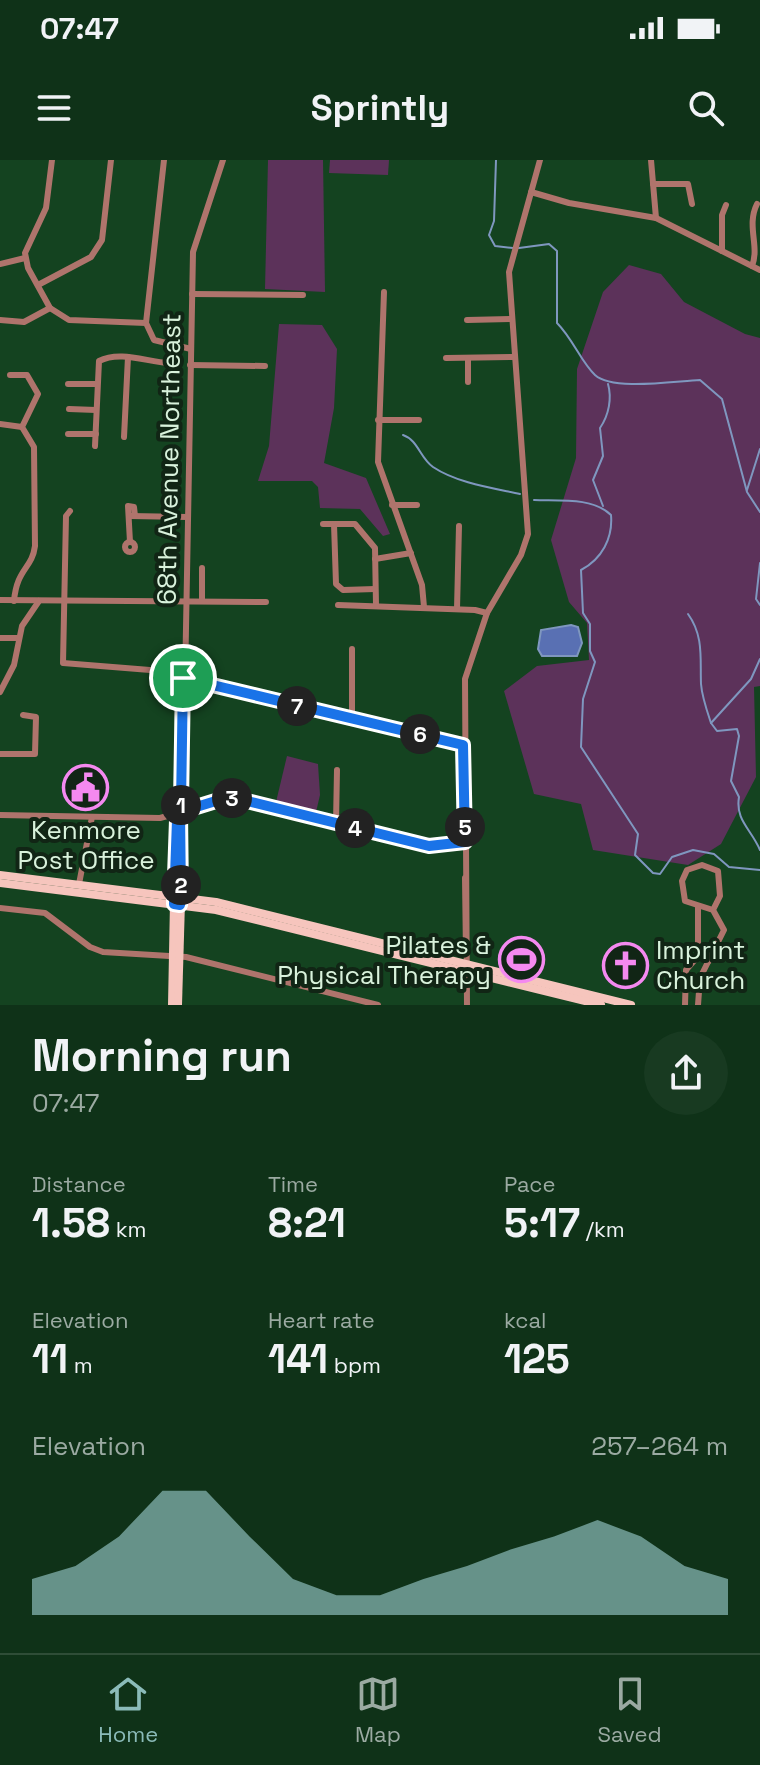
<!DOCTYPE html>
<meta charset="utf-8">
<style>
body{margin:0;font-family:"Space Grotesk",sans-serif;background:#183a21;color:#f1f3f6;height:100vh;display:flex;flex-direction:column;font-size:30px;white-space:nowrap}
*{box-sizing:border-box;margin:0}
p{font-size:26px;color:#9baaa2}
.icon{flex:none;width:44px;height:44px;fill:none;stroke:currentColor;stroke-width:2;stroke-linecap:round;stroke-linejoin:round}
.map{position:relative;height:845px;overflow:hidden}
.details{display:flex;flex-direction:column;background:#0f3218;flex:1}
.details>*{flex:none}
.pin{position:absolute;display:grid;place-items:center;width:68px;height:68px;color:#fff;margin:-34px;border:4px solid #fff;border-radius:50%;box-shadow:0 2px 8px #0007}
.km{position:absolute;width:40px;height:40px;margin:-20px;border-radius:50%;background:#222;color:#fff;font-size:22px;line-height:40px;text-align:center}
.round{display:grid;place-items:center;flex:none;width:84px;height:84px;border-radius:42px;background:#183a21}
.headline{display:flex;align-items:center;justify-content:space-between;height:136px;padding:0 32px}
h1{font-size:44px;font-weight:800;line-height:60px}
.stats{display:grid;grid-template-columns:repeat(3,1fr);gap:12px;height:136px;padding:8px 32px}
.stats div{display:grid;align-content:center}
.stats b{font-size:40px;font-weight:800}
.stats small{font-size:22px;font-weight:400}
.stats p{font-size:22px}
.chart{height:224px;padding:16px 32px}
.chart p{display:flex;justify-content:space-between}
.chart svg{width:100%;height:144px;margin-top:8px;fill:#8bbbb9;opacity:.7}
.status{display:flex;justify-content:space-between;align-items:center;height:56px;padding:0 40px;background:#0f3218;direction:ltr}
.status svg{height:22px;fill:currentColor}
header{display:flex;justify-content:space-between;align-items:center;height:104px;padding:0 32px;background:#0f3218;font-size:36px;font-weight:800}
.dock{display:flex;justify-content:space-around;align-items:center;height:112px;border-top:2px solid #2f4d37;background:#0f3218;font-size:22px;color:#9baaa2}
.dock a{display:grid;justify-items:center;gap:4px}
.dock .active{color:#8bbbb9}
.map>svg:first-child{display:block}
.green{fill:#5c325a}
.water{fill:#5970b3;stroke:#7f97bf;stroke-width:2}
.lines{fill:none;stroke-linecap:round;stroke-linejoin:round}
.stream{stroke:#7f97bf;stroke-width:2}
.minor{stroke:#af746c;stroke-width:6}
.major{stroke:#f6c5bd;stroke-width:8}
.route-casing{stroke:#fff;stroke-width:16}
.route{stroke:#1a73e8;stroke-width:10}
.labels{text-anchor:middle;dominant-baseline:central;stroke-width:8;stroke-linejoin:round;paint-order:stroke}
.street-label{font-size:26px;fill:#d9f2dc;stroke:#112515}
.poi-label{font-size:26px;fill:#d9f2dc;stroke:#112515}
</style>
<div class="status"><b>07:47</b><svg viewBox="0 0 49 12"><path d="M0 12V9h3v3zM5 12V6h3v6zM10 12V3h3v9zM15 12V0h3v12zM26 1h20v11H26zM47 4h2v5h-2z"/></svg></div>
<header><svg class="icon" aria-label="menu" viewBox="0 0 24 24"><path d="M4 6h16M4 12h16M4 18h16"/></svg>Sprintly<svg class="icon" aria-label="search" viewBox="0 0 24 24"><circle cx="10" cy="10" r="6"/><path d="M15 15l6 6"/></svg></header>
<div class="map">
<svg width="760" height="845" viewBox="0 0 760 845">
<rect width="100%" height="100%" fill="#144320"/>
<g class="green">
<polygon points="268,0 323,0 325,132 265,129"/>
<polygon points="330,0 389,0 388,15 329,13"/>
<polygon points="629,105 661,114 684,142 745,174 760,178 760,526 754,527 756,617 721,684 688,705 593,690 581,644 534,634 504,531 537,506 589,500 587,463 569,442 551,380 576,298 577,209 603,132"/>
<polygon points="279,164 322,165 337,189 334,248 324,303 366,318 390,374 383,376 360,349 320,348 318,327 312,321 258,321 269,286"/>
<polygon points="287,596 318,604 320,635 316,652 276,642"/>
</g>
<polygon class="water" points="571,465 578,467 582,483 577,496 542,496 538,489 541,470"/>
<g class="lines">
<g class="stream">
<polyline points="496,0 494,61 489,75 495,86 513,88"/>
<path d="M519 88 549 84 557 91V163C573 179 581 202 595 215 612 231 675 221 700 220L722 239 747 332 760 352"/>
<path d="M403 275C418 280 420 298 433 307 457 323 492 328 520 334"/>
<polyline points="747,330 760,289"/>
<path d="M534 340C558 341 593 337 611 355 613 378 602 399 581 410L583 453 590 464V491L595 502 583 539 581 587 638 674 635 695 653 713 660 714 672 697 693 690 714 694 729 707 760 710"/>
<path d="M603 346 593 320 603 296 600 268C609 255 612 238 608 224"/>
<polyline points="760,403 756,439 760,445"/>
<path d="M688 454C704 476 700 499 701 524 702 537 707 551 711 563"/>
<path d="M760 499 751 519 711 563 717 571 737 569 739 576 731 621 739 637C735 660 751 669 760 690"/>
</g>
<g class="minor">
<polyline points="52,0 46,48 25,93 28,108 50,148 69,160 146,163"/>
<polyline points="164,0 146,163 154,180 191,189"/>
<polyline points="651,0 656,58"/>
<polyline points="653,24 688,24 692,44"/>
<polyline points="531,32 569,43 656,58 760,110"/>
<polyline points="722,91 722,55 726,45"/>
<polyline points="0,104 25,98"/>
<path d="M752 106C760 86 746 66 757 44"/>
<polyline points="38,125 91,97 102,80 111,0"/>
<polyline points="384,132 378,302 422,425 424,447"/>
<polyline points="192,134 303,135"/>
<polyline points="0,160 24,162 50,148"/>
<polyline points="467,160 512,159"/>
<polyline points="446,198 515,197"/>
<polyline points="468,198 468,222"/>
<polyline points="190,205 265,206"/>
<path d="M10 215H27L38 234 22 267 34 287 35 386C32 409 17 408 14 441"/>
<polyline points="68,224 97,224"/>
<polyline points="69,249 96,250"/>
<polyline points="378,260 419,260"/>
<polyline points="0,264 22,267"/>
<polyline points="68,274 96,274"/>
<polyline points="124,277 128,197"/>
<path d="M95 286 99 201C120 190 147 202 169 203L175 187"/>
<polyline points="392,345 417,345"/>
<polyline points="70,351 66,356 63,503 150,510 463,585"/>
<polyline points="130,356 187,357"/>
<polyline points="323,364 355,364 375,388 376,445"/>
<polyline points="334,364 336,424 343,430 375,429"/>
<circle cx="130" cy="387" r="5"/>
<polyline points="130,382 128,346 134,347 135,356"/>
<polyline points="375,399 411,393"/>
<polyline points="202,408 202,441"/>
<polyline points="0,440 266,442"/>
<polyline points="338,445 475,450 487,453"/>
<polyline points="457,449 459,366"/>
<polyline points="0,478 17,478"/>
<polyline points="0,532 14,505 22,466 39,441"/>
<polyline points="352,558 352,489"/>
<polyline points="0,594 35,594 36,557 23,555"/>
<polyline points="0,655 160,658 233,638 429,686 465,682"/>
<polyline points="336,663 337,610"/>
<polyline points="465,718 466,795"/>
<polyline points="79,724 92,657"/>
<polyline points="175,737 177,660 180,652"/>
<polyline points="181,737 193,92 223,0"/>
<polyline points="698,747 698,790 708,802"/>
<polyline points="0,748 45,753 90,787 103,792 186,797 378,845"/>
<polyline points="467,845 465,519 487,453 521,395 528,374 509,112 540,0"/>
<polyline points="685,845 686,810 699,795"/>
<polyline points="698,845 700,818 724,770 713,750 685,741 682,721 687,710 702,705 718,711 720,736 713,750"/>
</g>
<g class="major">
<polyline points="0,715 216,742 631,845"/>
<polyline points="0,723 216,750 601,845"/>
<polyline points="172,845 174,742"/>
<polyline points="178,845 181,742"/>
</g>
</g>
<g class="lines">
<defs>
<polyline id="route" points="183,518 181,644 177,660 174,744 180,745 181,737 180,652 219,640 243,640 429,686 465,682 463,585 183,518"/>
</defs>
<use href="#route" class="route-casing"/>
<use href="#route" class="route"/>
</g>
<defs>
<symbol id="civic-ring" viewBox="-11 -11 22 22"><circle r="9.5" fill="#112515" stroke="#f489f0" stroke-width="1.5"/><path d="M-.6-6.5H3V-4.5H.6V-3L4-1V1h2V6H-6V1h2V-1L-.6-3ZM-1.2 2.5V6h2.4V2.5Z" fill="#f489f0"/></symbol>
<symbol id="stadium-ring" viewBox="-11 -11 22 22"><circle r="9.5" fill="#112515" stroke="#f489f0" stroke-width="1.5"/><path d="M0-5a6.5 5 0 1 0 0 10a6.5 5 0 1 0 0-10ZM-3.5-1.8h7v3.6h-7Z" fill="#f489f0"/></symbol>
<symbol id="church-ring" viewBox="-11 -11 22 22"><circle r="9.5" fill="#112515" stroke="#f489f0" stroke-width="1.5"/><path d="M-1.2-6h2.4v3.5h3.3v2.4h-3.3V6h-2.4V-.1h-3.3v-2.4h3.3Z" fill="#f489f0"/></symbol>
</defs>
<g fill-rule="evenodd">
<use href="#civic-ring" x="60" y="602" width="51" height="51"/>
<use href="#stadium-ring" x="496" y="774" width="51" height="51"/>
<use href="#church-ring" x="600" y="780" width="51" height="51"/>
</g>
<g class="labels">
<g class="street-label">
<text transform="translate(169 299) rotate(-89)">68th Avenue Northeast</text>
</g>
<g class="poi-label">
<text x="86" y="670">Kenmore<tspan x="86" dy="30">Post Office</tspan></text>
<text x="491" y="785" text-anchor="end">Pilates &amp;<tspan x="491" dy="30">Physical Therapy</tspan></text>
<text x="656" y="790" text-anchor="start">Imprint<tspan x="656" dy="30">Church</tspan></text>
</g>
</g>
</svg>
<div class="pin" style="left:183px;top:518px;background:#1e9e55"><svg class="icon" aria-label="arrive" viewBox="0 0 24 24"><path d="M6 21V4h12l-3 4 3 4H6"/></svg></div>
<b class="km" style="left:181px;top:645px">1</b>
<b class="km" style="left:181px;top:725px">2</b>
<b class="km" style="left:232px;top:638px">3</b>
<b class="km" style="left:355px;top:668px">4</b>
<b class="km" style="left:465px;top:667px">5</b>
<b class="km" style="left:420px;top:574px">6</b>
<b class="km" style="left:297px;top:546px">7</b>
</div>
<section class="details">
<div class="headline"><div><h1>Morning run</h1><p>07:47</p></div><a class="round"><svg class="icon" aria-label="share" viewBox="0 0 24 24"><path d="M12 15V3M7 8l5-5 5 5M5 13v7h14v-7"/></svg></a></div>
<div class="stats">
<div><p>Distance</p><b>1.58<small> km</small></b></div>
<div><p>Time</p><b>8:21</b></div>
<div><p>Pace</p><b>5:17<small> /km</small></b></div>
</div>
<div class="stats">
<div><p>Elevation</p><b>11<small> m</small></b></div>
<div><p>Heart rate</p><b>141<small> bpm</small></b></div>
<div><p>kcal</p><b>125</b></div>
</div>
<div class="chart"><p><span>Elevation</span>257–264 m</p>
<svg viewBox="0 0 160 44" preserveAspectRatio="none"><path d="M0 44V33L10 29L20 20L30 6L40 6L50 20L60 33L70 38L80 38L90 33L100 29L110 24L120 20L130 15L140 20L150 29L160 33V44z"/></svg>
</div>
</section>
<nav class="dock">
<a class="active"><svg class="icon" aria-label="home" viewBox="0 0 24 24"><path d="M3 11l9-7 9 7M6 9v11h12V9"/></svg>Home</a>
<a><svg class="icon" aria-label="map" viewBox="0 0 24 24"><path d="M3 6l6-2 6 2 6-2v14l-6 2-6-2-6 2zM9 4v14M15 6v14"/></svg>Map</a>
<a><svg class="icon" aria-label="saved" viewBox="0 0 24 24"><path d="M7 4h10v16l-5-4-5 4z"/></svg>Saved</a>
</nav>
